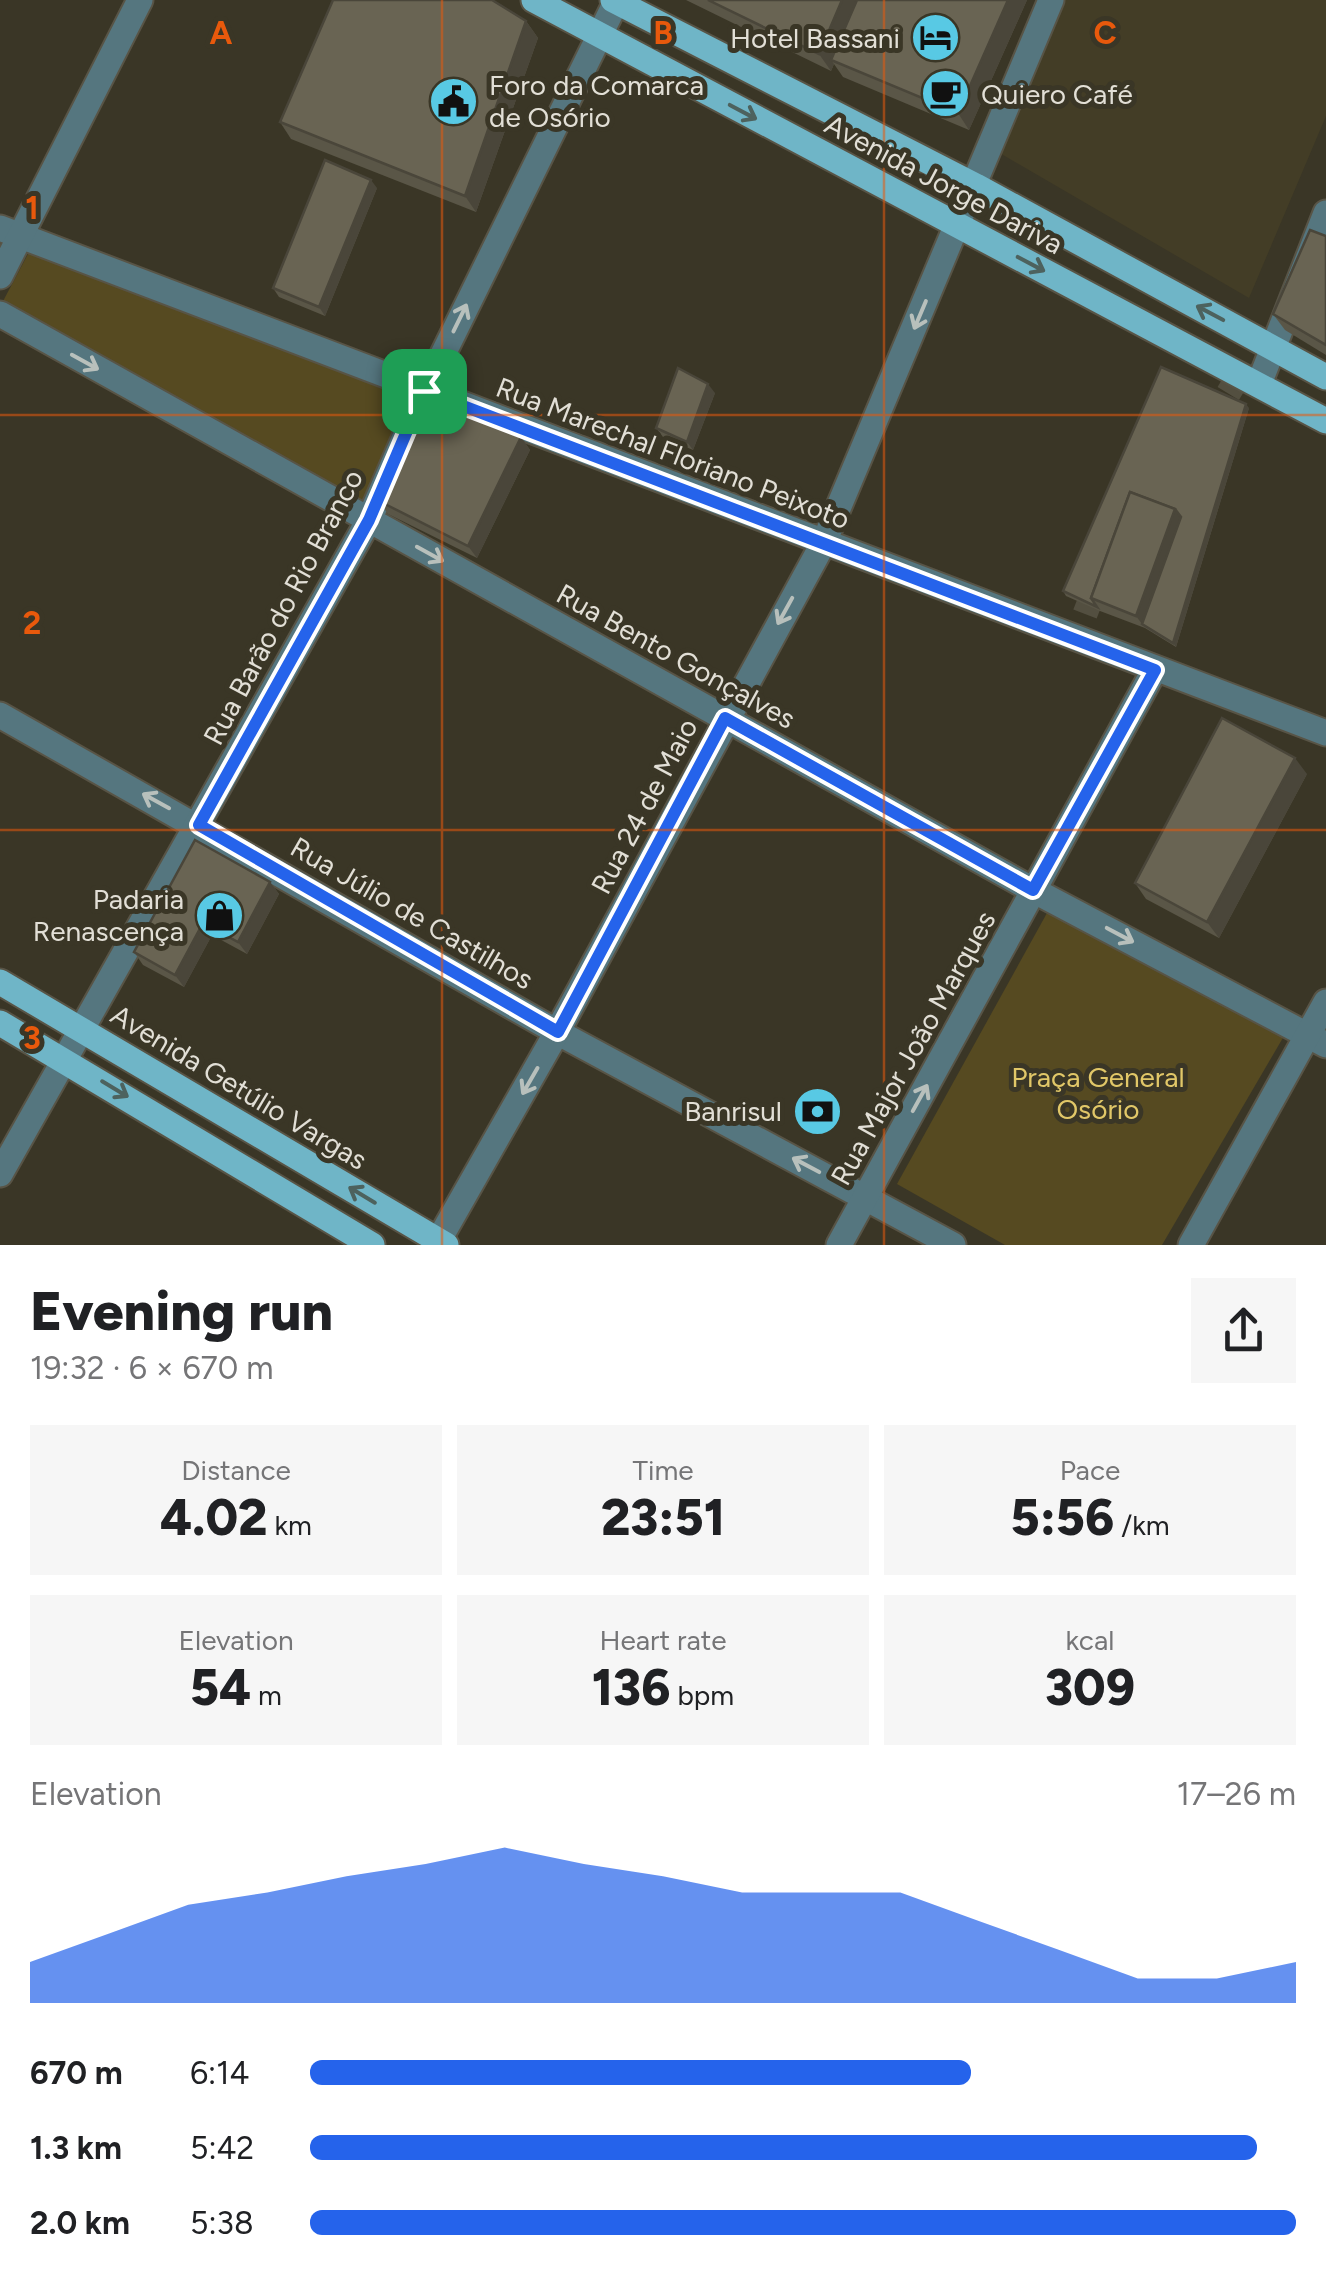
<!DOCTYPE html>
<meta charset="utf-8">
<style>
body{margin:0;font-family:Figtree,sans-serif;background:#f6f6f6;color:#202124;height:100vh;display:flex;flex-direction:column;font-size:38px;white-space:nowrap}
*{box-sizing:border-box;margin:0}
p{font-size:32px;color:#757577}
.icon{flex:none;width:55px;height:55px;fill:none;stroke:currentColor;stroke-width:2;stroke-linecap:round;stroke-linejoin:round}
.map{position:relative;height:1245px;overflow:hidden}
.panel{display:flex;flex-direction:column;background:#fff;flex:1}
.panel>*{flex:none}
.pin{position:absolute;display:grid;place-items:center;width:85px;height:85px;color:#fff;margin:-42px;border-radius:20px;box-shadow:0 5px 15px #0006}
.round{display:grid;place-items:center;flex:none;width:105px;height:105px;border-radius:0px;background:#f6f6f6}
.overview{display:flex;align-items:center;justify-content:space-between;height:170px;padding:0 30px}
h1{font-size:55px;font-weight:800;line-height:75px}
.stats{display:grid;grid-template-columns:repeat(3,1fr);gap:15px;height:170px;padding:10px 30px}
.stats div{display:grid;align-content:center;border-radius:0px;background:#f6f6f6;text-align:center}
.stats b{font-size:50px;font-weight:800}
.stats small{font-size:28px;font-weight:400}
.stats p{font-size:28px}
.chart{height:280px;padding:20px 30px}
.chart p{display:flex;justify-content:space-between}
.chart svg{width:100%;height:180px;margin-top:10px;fill:#2563eb;opacity:.7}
ul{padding:0 30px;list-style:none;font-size:32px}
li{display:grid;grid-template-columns:160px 120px 1fr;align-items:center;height:75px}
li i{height:25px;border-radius:12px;background:#2563eb}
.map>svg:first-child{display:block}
.built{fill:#433d26}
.green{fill:#564a21}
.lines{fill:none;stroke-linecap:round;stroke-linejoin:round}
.minor-tunnel{stroke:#534f40;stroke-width:25;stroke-dasharray:25 12;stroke-linecap:butt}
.minor-casing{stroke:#585446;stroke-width:29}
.major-casing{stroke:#585446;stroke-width:29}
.minor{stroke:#55767f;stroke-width:25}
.major{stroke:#6fb5c7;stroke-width:25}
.wall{fill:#5a5647}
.shaded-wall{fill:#4a463a}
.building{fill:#696453;stroke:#4a463a;stroke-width:2.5}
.oneway{stroke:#4d625e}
.oneway2{stroke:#b8c0bc}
.route-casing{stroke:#fff;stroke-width:20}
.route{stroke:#2563eb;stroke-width:12}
.grid{fill:none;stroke:#e8590c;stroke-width:2.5;stroke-opacity:0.55}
.labels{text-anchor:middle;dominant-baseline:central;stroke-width:10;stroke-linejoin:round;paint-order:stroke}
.poi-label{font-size:28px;fill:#e2dfd6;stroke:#3a3626;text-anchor:end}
.street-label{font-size:28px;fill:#e2dfd6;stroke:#3a3626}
.park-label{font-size:28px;fill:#e1c768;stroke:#3a3626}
.grid-label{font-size:32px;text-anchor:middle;font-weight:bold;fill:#e8590c;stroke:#3a3626;stroke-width:10;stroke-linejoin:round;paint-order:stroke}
</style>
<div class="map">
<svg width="1326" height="1245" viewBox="0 0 1326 1245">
<rect width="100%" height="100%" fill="#3a3626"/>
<polygon class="built" points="1065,0 1326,0 1326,116 1249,298 991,148"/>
<g class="green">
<polygon points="29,252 411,395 364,505 1,305"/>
<polygon points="1047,913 1284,1036 1162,1245 1005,1245 897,1184"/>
</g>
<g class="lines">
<g class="minor-tunnel">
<polyline points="1209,425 1240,374"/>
<polyline points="1085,614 1100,575"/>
</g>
<defs>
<g id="minor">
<polyline points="0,228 1326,733"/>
<polyline points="0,276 140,0"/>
<polyline points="0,314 1033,890 1326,1045"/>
<polyline points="1259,384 1326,213"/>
<polyline points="0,715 557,1032 953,1245"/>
<polyline points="0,1174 369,520 425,391 617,0"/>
<polyline points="436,1245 557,1032 824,542 1051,0"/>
<polyline points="839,1245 1155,669"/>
<polyline points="1191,1245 1326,1002"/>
</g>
<g id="major">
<polyline points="534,0 1326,421"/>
<polyline points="613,0 976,186 1326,377"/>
<polyline points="0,982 446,1245"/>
<polyline points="0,1023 372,1245"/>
</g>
</defs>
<use href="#minor" class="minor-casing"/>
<use href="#major" class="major-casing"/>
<use href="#minor" class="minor"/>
<use href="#major" class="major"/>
</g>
<g class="wall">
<polygon points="686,0 1027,0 969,130 843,77 834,64 831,71"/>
<polygon points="526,21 538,38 476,212 291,139 280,122"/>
<polygon points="377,188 325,316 279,297 273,288"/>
<polygon points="1326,236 1326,355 1285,330 1273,314"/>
<polygon points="715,393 693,450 663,437 656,428"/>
<polygon points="1249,408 1176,647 1145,628 1100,611 1066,596 1063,591"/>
<polygon points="521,437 530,450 477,558 388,514 379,501"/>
<polygon points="1307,774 1219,938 1146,899 1135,883"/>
<polygon points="270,882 279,894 247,954 212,935 184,987 143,965 134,952"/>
</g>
<g class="shaded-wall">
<polygon points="842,0 861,0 831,60 834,64 831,71 819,54"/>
<polygon points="1008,0 1027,0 969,130 958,113"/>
<polygon points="526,21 538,38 476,212 465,196"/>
<polygon points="371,180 377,188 325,316 319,307"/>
<polygon points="708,384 715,393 693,450 687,442"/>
<polygon points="1246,404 1249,408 1176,647 1173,643"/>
<polygon points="521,437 530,450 477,558 468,546"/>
<polygon points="1175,509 1184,521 1142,624 1136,616"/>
<polygon points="1295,758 1307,774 1219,938 1207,922"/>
<polygon points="270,882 279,894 247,954 238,942"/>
<polygon points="203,923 212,935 184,987 175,975"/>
</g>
<g class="building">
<polygon points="333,0 492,0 526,21 465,196 280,122"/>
<polygon points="708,0 842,0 819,54"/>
<polygon points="857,0 1008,0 958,113 831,60"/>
<polygon points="325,160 371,180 319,307 273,288"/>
<polygon points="1310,230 1326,236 1326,345 1273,314"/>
<polygon points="1161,367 1246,404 1173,643 1142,624 1181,517 1175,509 1130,492 1091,598 1097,607 1063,591"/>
<polygon points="678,368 708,384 687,442 656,428"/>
<polygon points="426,396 521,437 468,546 379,501"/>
<polygon points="1130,492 1175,509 1136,616 1091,598"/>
<polygon points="1222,718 1295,758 1207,922 1135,883"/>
<polygon points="195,840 270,882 238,942 203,923 175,975 134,952"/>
</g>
<defs><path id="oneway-shaft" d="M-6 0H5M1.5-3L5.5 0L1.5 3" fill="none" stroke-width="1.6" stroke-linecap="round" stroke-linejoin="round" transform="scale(2.5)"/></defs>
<g class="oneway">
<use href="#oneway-shaft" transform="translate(743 112) rotate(28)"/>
<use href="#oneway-shaft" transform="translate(1031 264) rotate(28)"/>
<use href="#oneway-shaft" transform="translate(1210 313) rotate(-152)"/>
<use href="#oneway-shaft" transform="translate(115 1089) rotate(31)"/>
<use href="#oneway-shaft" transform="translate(362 1195) rotate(-149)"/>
</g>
<g class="oneway2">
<use href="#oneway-shaft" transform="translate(920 315) rotate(113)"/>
<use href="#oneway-shaft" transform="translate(460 318) rotate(-64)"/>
<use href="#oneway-shaft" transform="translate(85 362) rotate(29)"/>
<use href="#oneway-shaft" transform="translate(430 554) rotate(29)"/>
<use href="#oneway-shaft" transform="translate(785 611) rotate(119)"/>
<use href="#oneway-shaft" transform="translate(156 801) rotate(-151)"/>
<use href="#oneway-shaft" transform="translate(1120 935) rotate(28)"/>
<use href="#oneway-shaft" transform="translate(530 1081) rotate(120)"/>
<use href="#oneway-shaft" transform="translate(920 1098) rotate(-61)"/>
<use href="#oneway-shaft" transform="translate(806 1165) rotate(-152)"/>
</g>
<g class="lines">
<defs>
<polygon id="route" points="424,391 1155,670 1033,890 725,718 558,1032 199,825 369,520"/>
</defs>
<use href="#route" class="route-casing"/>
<use href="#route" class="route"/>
</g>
<path class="grid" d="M442 0V1245M884 0V1245M0 415H1326M0 830H1326"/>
<defs>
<symbol id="hotel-disc" viewBox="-11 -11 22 22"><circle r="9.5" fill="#58c9e4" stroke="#3a3626"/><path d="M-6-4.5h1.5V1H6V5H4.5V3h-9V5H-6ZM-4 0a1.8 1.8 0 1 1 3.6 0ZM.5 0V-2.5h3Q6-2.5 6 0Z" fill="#111"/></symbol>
<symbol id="cafe-disc" viewBox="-11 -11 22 22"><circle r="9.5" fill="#58c9e4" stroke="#3a3626"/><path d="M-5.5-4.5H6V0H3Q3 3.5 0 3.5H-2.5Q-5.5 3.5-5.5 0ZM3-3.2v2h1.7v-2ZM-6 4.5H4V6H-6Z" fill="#111"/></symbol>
<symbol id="civic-disc" viewBox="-11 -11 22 22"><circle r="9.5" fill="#58c9e4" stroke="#3a3626"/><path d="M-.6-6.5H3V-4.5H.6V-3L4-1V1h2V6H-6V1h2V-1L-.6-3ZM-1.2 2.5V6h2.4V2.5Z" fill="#111"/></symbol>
<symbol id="shop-disc" viewBox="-11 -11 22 22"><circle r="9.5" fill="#58c9e4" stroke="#3a3626"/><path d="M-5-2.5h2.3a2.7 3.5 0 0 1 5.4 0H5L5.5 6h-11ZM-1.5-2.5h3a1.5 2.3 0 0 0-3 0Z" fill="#111"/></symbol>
<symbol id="bank-disc" viewBox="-11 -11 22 22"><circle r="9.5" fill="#58c9e4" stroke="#3a3626"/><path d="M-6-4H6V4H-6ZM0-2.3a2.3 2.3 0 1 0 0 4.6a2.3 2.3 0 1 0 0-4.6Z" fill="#111"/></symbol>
</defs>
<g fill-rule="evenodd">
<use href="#hotel-disc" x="908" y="10" width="55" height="55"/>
<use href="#cafe-disc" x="918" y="66" width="55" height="55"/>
<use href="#civic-disc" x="426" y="74" width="55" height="55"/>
<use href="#shop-disc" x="192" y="888" width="55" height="55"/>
<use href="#bank-disc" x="790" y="1084" width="55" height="55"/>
</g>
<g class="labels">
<g class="poi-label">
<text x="900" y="38">Hotel Bassani</text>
<text x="489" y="85" text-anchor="start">Foro da Comarca<tspan x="489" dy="32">de Osório</tspan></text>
<text x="981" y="94" text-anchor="start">Quiero Café</text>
<text x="184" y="899">Padaria<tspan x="184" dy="32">Renascença</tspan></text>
<text x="782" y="1111">Banrisul</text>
</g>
<g class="street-label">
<text transform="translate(944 184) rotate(28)">Avenida Jorge Dariva</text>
<text transform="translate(673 453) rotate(21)">Rua Marechal Floriano Peixoto</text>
<text transform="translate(283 607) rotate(-62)">Rua Barão do Rio Branco</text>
<text transform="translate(676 656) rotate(29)">Rua Bento Gonçalves</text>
<text transform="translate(644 806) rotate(-62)">Rua 24 de Maio</text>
<text transform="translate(412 913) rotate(30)">Rua Júlio de Castilhos</text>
<text transform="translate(913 1048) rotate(-61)">Rua Major João Marques</text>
<text transform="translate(239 1087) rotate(31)">Avenida Getúlio Vargas</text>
</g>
<g class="park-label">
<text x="1098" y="1077">Praça General<tspan x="1098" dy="32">Osório</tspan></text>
</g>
</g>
<g class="grid-label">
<text x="221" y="44">A</text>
<text x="663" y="44">B</text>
<text x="1105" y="44">C</text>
<text x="32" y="219">1</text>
<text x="32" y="634">2</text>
<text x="32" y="1049">3</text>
</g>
</svg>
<div class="pin" style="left:424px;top:391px;background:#1e9e55"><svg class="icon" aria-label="arrive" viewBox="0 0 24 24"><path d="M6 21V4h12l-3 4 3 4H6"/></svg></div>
</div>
<section class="panel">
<div class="overview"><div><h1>Evening run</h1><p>19:32 · 6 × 670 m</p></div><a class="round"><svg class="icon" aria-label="share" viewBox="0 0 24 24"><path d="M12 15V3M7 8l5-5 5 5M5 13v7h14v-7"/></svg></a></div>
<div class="stats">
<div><p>Distance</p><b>4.02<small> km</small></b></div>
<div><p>Time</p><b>23:51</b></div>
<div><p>Pace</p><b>5:56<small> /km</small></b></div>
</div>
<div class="stats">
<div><p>Elevation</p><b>54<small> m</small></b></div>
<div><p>Heart rate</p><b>136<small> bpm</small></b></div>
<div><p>kcal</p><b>309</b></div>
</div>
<div class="chart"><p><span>Elevation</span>17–26 m</p>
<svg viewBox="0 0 160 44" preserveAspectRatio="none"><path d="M0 44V34L10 27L20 20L30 17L40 13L50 10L60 6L70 10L80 13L90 17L100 17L110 17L120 24L130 31L140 38L150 38L160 34V44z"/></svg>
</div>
<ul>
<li><b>670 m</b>6:14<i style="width:67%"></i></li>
<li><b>1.3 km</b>5:42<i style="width:96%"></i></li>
<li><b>2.0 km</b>5:38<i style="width:100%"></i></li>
</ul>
</section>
